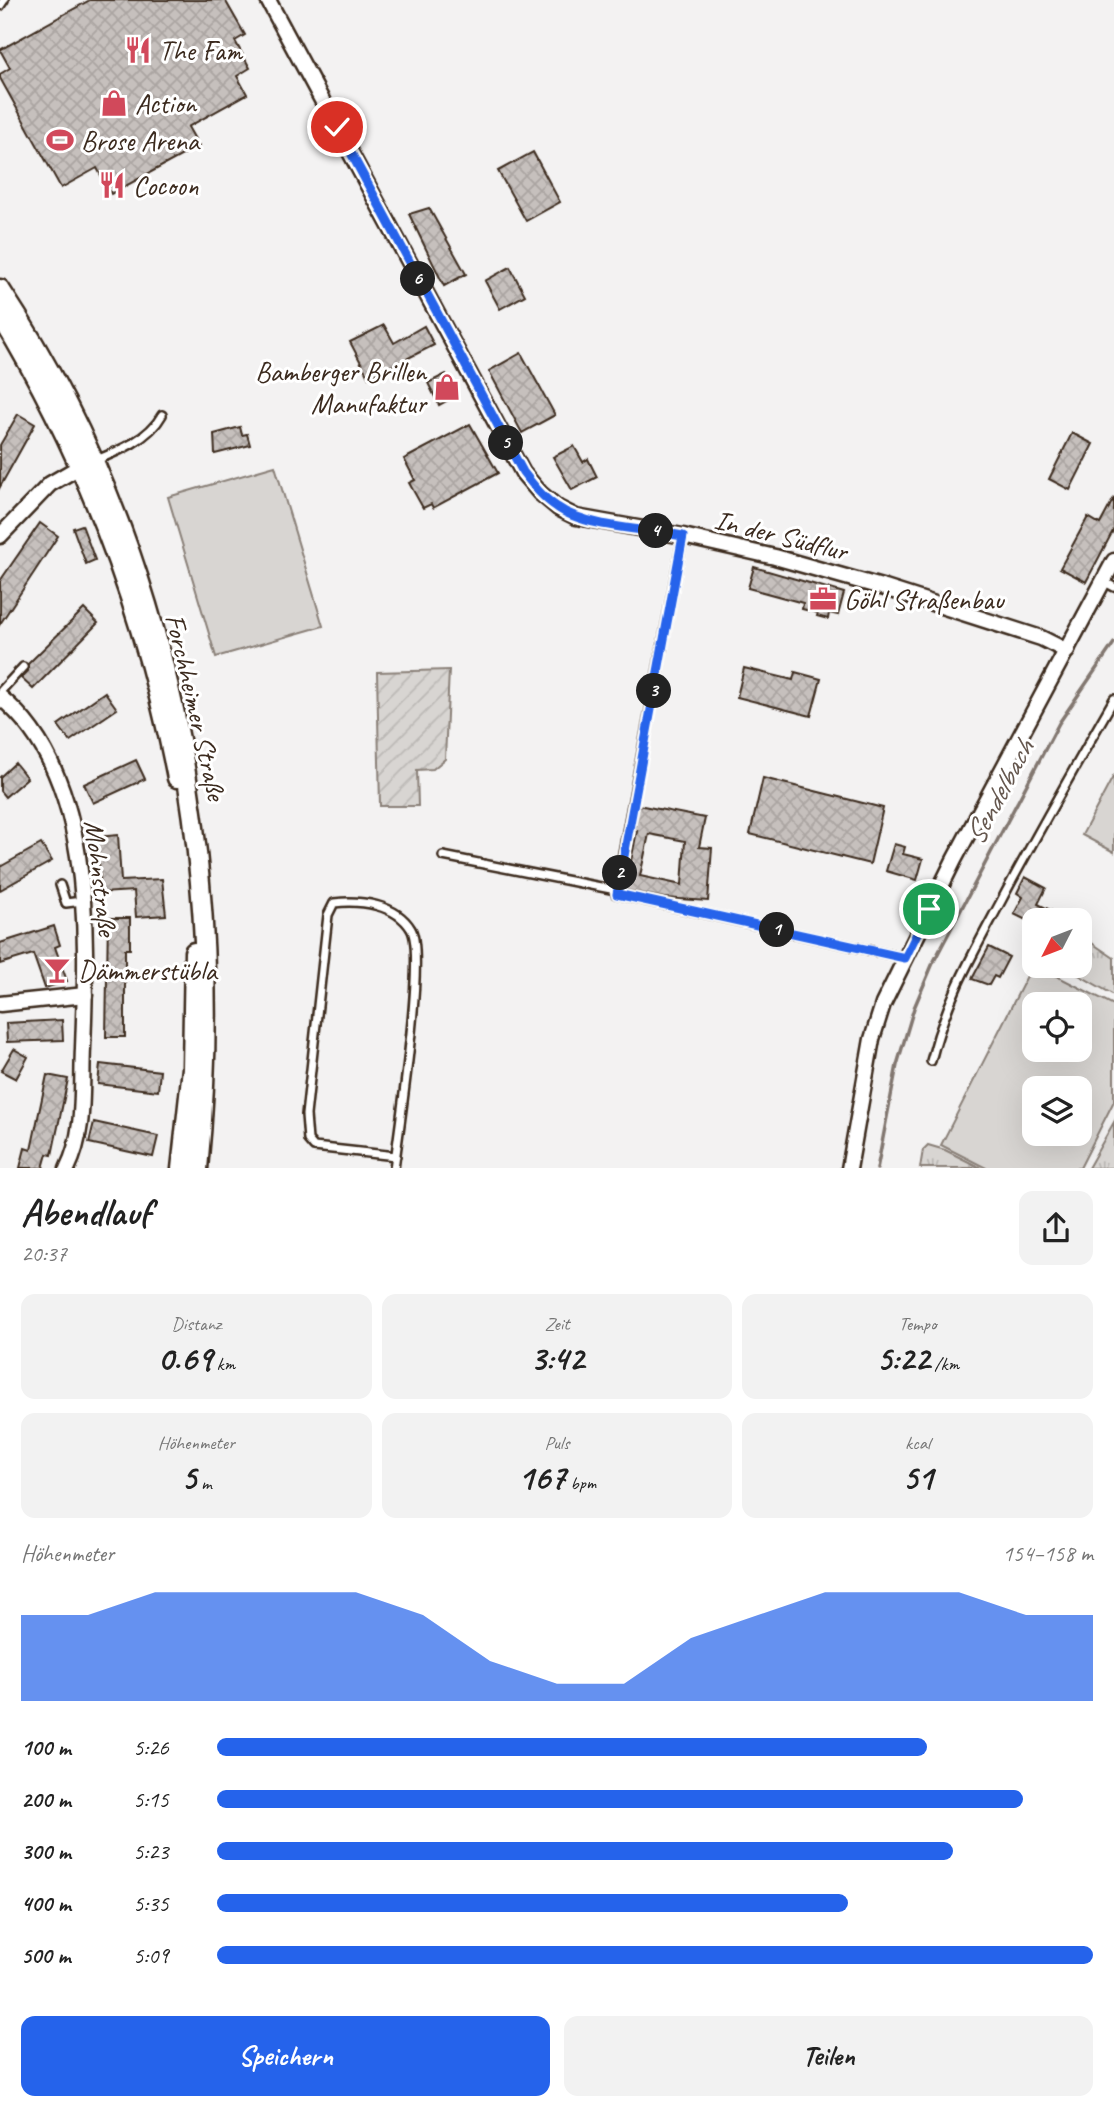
<!DOCTYPE html>
<html lang="de">
<meta charset="utf-8">
<style>
body{margin:0;font-family:Caveat,sans-serif;background:#f2f2f2;color:#222;height:100vh;display:flex;flex-direction:column;font-size:26px;white-space:nowrap}
*{box-sizing:border-box;margin:0}
p{font-size:23px;color:#767676}
.icon{flex:none;width:38px;height:38px;fill:none;stroke:currentColor;stroke-width:2;stroke-linecap:round;stroke-linejoin:round}
.map{position:relative;height:1168px;overflow:hidden}
.drawer{display:flex;flex-direction:column;background:#fff;flex:1}
.drawer>*{flex:none}
.needle{width:46px;rotate:228deg}
.tools{position:absolute;left:1022px;top:908px;display:grid;gap:14px}
.tools a{display:grid;place-items:center;width:70px;height:70px;border-radius:14px;background:#fff;box-shadow:0 7px 28px #0002;font-size:35px}
.pin{position:absolute;display:grid;place-items:center;width:60px;height:60px;color:#fff;margin:-30px;border:4px solid #fff;border-radius:50%;box-shadow:0 2px 7px #0007}
.km{position:absolute;width:35px;height:35px;margin:-18px;border-radius:50%;background:#222;color:#fff;font-size:19px;line-height:35px;text-align:center}
.round{display:grid;place-items:center;flex:none;width:74px;height:74px;border-radius:14px;background:#f2f2f2}
.summary{display:flex;align-items:center;justify-content:space-between;height:119px;padding:0 21px}
h1{font-size:38px;font-weight:600;line-height:52px}
.figures{display:grid;grid-template-columns:repeat(3,1fr);gap:10px;height:119px;padding:7px 21px}
.figures div{display:grid;align-content:center;border-radius:14px;background:#f2f2f2;text-align:center}
.figures b{font-size:35px;font-weight:600}
.figures small{font-size:19px;font-weight:400}
.figures p{font-size:19px}
.chart{height:196px;padding:14px 21px}
.chart p{display:flex;justify-content:space-between}
.chart svg{width:100%;height:126px;margin-top:7px;fill:#2563eb;opacity:.7}
.button{display:flex;gap:14px;margin-top:auto;padding:14px 21px}
.button a{flex:1;height:80px;border-radius:14px;background:#2563eb;color:#fff;font-size:28px;font-weight:600;line-height:80px;text-align:center}
.button a+a{background:#f2f2f2;color:#222}
ul{padding:0 21px;list-style:none;font-size:23px}
li{display:grid;grid-template-columns:112px 84px 1fr;align-items:center;height:52px}
li i{height:18px;border-radius:9px;background:#2563eb}
.map>svg:first-child{display:block}
.grass{fill:url(#grass-tufts);stroke:#8a8078;stroke-width:2}
.garden{fill:url(#garden-furrows);stroke:#8a8078;stroke-width:2}
.pitch{fill:#d8d5d2;stroke:#8a8078;stroke-width:2;fill-rule:evenodd}
.lines{fill:none;stroke-linecap:round;stroke-linejoin:round}
.stream{stroke:#827770;stroke-width:3.5}
.building{fill:url(#building-cross-hatch);stroke:#3b2a1e;stroke-width:2;fill-rule:evenodd}
.service-casing{stroke:#3b2a1e;stroke-width:12}
.minor-casing{stroke:#3b2a1e;stroke-width:19}
.tertiary-casing{stroke:#3b2a1e;stroke-width:23}
.service{stroke:#fff;stroke-width:7}
.minor{stroke:#fff;stroke-width:14}
.tertiary{stroke:#fff;stroke-width:18}
.route-casing{stroke:#fff;stroke-width:14}
.route{stroke:#2563eb;stroke-width:9}
.labels{text-anchor:middle;dominant-baseline:central;stroke-width:6;stroke-linejoin:round;paint-order:stroke}
.poi-label{font-size:28px;fill:#3b2a1e;stroke:#fff;text-anchor:start}
.street-label{font-size:28px;fill:#3b2a1e;stroke:#fff}
.water-label{font-size:30px;font-style:italic;fill:#65574e;stroke:#fff}
</style>
<div class="map">
<svg width="1114" height="1169" viewBox="0 0 1114 1169">
<defs>
<pattern id="grass-tufts" width="24" height="20" patternUnits="userSpaceOnUse" patternTransform="scale(1.75)"><rect width="24" height="20" fill="#d8d5d2"/><path d="M3 7l-1-3M5 7V3M7 7l1-3M15 17l-1-3M17 17v-4M19 17l1-3" fill="none" stroke="#bab7b4"/></pattern>
<pattern id="garden-furrows" width="10" height="10" patternUnits="userSpaceOnUse" patternTransform="scale(1.75)"><rect width="10" height="10" fill="#d8d5d2"/><path d="M-1 1l2-2M0 10L10 0M9 11l2-2" fill="none" stroke="#bab7b4"/></pattern>
<pattern id="building-cross-hatch" width="8" height="8" patternUnits="userSpaceOnUse" patternTransform="scale(1.75)"><rect width="8" height="8" fill="#c6c0bd"/><path d="M0 0l8 8M0 8l8-8" fill="none" stroke="#aba5a2"/></pattern>
</defs>
<rect width="100%" height="100%" fill="#f3f2f2"/>
<filter id="ink" filterUnits="userSpaceOnUse"><feTurbulence type="fractalNoise" baseFrequency=".0143" numOctaves="2"/><feDisplacementMap in="SourceGraphic" scale="14" xChannelSelector="R" yChannelSelector="G"/><feConvolveMatrix kernelMatrix="1 2 1 2 8 2 1 2 1" color-interpolation-filters="sRGB"/></filter>
<g filter="url(#ink)">
<g class="grass">
<polygon points="1080,935 1114,958 1114,995 1063,966 1080,966"/>
<polygon points="1114,1122 1114,1168 1088,1168"/>
<polygon points="928,1145 945,1150 981,1168 920,1168 923,1150"/>
</g>
<polygon class="garden" points="449,670 445,759 433,769 417,770 418,806 380,806 377,672"/>
<g class="pitch">
<polygon points="275,466 323,626 216,657 168,497"/>
<polygon points="1114,775 1114,852 1082,835"/>
<path d="M1033 964 1114 1005V1101L1080 1168H986L941 1145ZM1080 1004V1050H1034V1004ZM1080 1088V1134H1034V1088Z"/>
</g>
<g class="lines">
<polyline class="stream" points="877,1169 897,1065 914,1008 933,963 1059,723 1114,643"/>
</g>
<g class="building">
<polygon points="90,0 225,0 245,35 235,41 250,68 237,76 247,94 188,127 199,146 111,194 97,168 61,188 0,78 0,74 10,68 0,50"/>
<polygon points="533,152 560,202 526,221 498,171"/>
<polygon points="429,208 466,274 444,286 409,214"/>
<polygon points="510,267 525,295 500,309 485,281"/>
<polygon points="384,325 394,343 424,326 434,345 369,378 350,342"/>
<polygon points="521,353 555,415 522,433 489,371"/>
<polygon points="446,374 457,395 439,405 428,383"/>
<polygon points="18,414 35,424 0,487 0,445"/>
<polygon points="470,424 498,473 433,508 431,504 423,508 409,483 415,480 404,459"/>
<polygon points="240,427 242,435 247,434 250,445 215,454 214,434"/>
<polygon points="1072,433 1093,444 1070,490 1049,479"/>
<polygon points="574,446 583,462 588,459 597,477 572,490 553,457"/>
<polygon points="1114,498 1114,529 1086,582 1060,568 1088,517 1100,524"/>
<polygon points="40,523 58,536 0,624 0,581"/>
<polygon points="82,525 95,560 86,564 73,528"/>
<polygon points="754,567 844,593 838,615 829,613 828,619 817,616 818,613 802,609 803,603 748,588"/>
<polygon points="84,609 98,623 33,689 21,678 28,671 28,664"/>
<polygon points="744,668 793,680 795,672 821,679 811,716 737,697"/>
<polygon points="105,692 117,709 70,741 58,725"/>
<polygon points="136,760 145,779 93,803 84,784"/>
<polygon points="15,763 27,778 5,797 0,791 0,777"/>
<polygon points="763,778 883,808 870,864 750,834"/>
<path d="M638 805 705 818 699 847 712 848 708 901 664 898 625 890 637 831H634ZM649 834 685 841 682 885 640 876Z"/>
<polygon points="118,835 121,881 162,879 166,915 136,917 134,891 101,893 97,837"/>
<polygon points="41,844 52,861 0,890 0,867"/>
<polygon points="894,844 905,847 903,854 923,859 917,880 886,871"/>
<polygon points="1025,877 1046,888 1038,904 1052,911 1047,920 1034,920 1034,924 1014,914 1023,897 1017,893"/>
<polygon points="108,918 130,918 130,949 125,949 125,1037 106,1037"/>
<polygon points="54,926 60,945 55,947 67,981 45,988 33,954 0,964 0,943"/>
<polygon points="989,947 1009,957 998,978 994,976 989,985 972,979"/>
<polygon points="62,1020 63,1040 7,1042 6,1023"/>
<polygon points="14,1049 28,1057 16,1079 1,1071"/>
<polygon points="100,1064 160,1071 158,1091 98,1084"/>
<polygon points="47,1075 68,1079 52,1155 47,1154 43,1168 20,1168 25,1148 31,1150"/>
<polygon points="94,1122 158,1136 153,1157 89,1143"/>
</g>
<g class="lines">
<defs>
<g id="service">
<polyline points="0,6 4,0"/>
<path d="M94 461C119 451 149 439 162 415"/>
<polyline points="1103,581 1114,587"/>
<polyline points="0,692 23,667"/>
<polyline points="443,856 616,890 683,536"/>
<polyline points="60,885 66,903 82,901"/>
<polyline points="616,890 616,894 905,958"/>
<path d="M931 1061C946 1001 970 959 999 905 1036 835 1075 767 1114 699"/>
<path d="M394 1169C399 1129 426 953 411 929 396 904 360 900 334 903L328 915 306 1115 308 1140 314 1147 396 1156"/>
</g>
<g id="minor">
<polyline points="268,0 523,473 540,493 558,508 576,517 683,536 775,557 885,588 1041,638 1067,651"/>
<polyline points="0,536 50,484 81,466"/>
<path d="M0 697C95 773 87 939 83 1048 81 1088 86 1131 67 1169"/>
<polyline points="0,1004 85,995"/>
<polyline points="849,1169 872,1039 883,1004 954,860 1114,561"/>
</g>
<g id="tertiary">
<path d="M0 289C171 548 228 864 198 1169"/>
<path d="M0 315C87 458 145 614 177 778"/>
<polyline points="181,1169 192,1068 194,952"/>
</g>
</defs>
<use href="#service" class="service-casing"/>
<use href="#minor" class="minor-casing"/>
<use href="#tertiary" class="tertiary-casing"/>
<use href="#service" class="service"/>
<use href="#minor" class="minor"/>
<use href="#tertiary" class="tertiary"/>
</g>
</g>
<g class="lines" filter="url(#ink)">
<defs>
<path id="route" d="M337 127 523 472C533 485 543 498 557 507 586 528 647 529 683 536L617 894 905 958 929 909"/>
</defs>
<use href="#route" class="route-casing"/>
<use href="#route" class="route"/>
</g>
<defs>
<symbol id="restaurant-bare" viewBox="-9 -9 18 18"><path d="M-5-6h1v4h1v-4h1v4h1v-4h1v5L-1.5 .5V6h-2V.5L-5-1ZM5-6V6H3V1.5H1.5Q1.5-4 5-6Z" fill="#d1495b" stroke="#fff" stroke-width="2.5" paint-order="stroke"/></symbol>
<symbol id="shop-bare" viewBox="-9 -9 18 18"><path d="M-5-2.5h2.3a2.7 3.5 0 0 1 5.4 0H5L5.5 6h-11ZM-1.5-2.5h3a1.5 2.3 0 0 0-3 0Z" fill="#d1495b" stroke="#fff" stroke-width="2.5" paint-order="stroke"/></symbol>
<symbol id="stadium-bare" viewBox="-9 -9 18 18"><path d="M0-5a6.5 5 0 1 0 0 10a6.5 5 0 1 0 0-10ZM-3.5-1.8h7v3.6h-7Z" fill="#d1495b" stroke="#fff" stroke-width="2.5" paint-order="stroke"/></symbol>
<symbol id="office-bare" viewBox="-9 -9 18 18"><path d="M-6-3h4V-5.5h4V-3h4V5H-6ZM-1-4.5V-3h2v-1.5ZM-6 0V1H6V0Z" fill="#d1495b" stroke="#fff" stroke-width="2.5" paint-order="stroke"/></symbol>
<symbol id="bar-bare" viewBox="-9 -9 18 18"><path d="M-6-5H6L.8 .8V4.5H3.5V6h-7V4.5H-.8V.8Z" fill="#d1495b" stroke="#fff" stroke-width="2.5" paint-order="stroke"/></symbol>
</defs>
<g fill-rule="evenodd">
<use href="#restaurant-bare" x="119" y="31" width="38" height="38"/>
<use href="#shop-bare" x="95" y="84" width="38" height="38"/>
<use href="#stadium-bare" x="41" y="121" width="38" height="38"/>
<use href="#restaurant-bare" x="93" y="166" width="38" height="38"/>
<use href="#shop-bare" x="428" y="368" width="38" height="38"/>
<use href="#office-bare" x="804" y="580" width="38" height="38"/>
<use href="#bar-bare" x="38" y="951" width="38" height="38"/>
</g>
<g class="labels">
<g class="poi-label">
<text x="159" y="50">The Fam</text>
<text x="135" y="103">Action</text>
<text x="81" y="140">Brose Arena</text>
<text x="133" y="185">Cocoon</text>
<text x="426" y="371" text-anchor="end">Bamberger Brillen<tspan x="426" dy="32">Manufaktur</tspan></text>
<text x="844" y="599">Göhl Straßenbau</text>
<text x="78" y="970">Dämmerstübla</text>
</g>
<g class="street-label">
<text transform="translate(781 535) rotate(14)">In der Südflur</text>
<text transform="translate(196 707) rotate(77)">Forchheimer Straße</text>
<text transform="translate(101 878) rotate(83)">Mohnstraße</text>
</g>
<g class="water-label">
<text transform="translate(999 792) rotate(-62)">Sendelbach</text>
</g>
</g>
</svg>
<div class="tools">
<a><svg class="needle" viewBox="-14 -14 28 28"><path d="M0-13l5 13h-10z" fill="#e53935"/><path d="M0 13l5-13h-10z" fill="#767676"/></svg></a>
<a><svg class="icon" aria-label="locate" viewBox="0 0 24 24"><circle cx="12" cy="12" r="6"/><path d="M12 2v4M12 18v4M2 12h4M18 12h4"/></svg></a>
<a><svg class="icon" aria-label="layers" viewBox="0 0 24 24"><path d="M12 4l9 5-9 5-9-5zM3 14l9 5 9-5"/></svg></a>
</div>
<div class="pin" style="left:929px;top:909px;background:#1e9e55"><svg class="icon" aria-label="arrive" viewBox="0 0 24 24"><path d="M6 21V4h12l-3 4 3 4H6"/></svg></div>
<div class="pin" style="left:337px;top:127px;background:#d93025"><svg class="icon" aria-label="check" viewBox="0 0 24 24"><path d="M5 12l5 5 9-10"/></svg></div>
<b class="km" style="left:777px;top:930px">1</b>
<b class="km" style="left:620px;top:873px">2</b>
<b class="km" style="left:654px;top:691px">3</b>
<b class="km" style="left:656px;top:531px">4</b>
<b class="km" style="left:506px;top:443px">5</b>
<b class="km" style="left:418px;top:279px">6</b>
</div>
<section class="drawer">
<div class="summary"><div><h1>Abendlauf</h1><p>20:37</p></div><a class="round"><svg class="icon" aria-label="share" viewBox="0 0 24 24"><path d="M12 15V3M7 8l5-5 5 5M5 13v7h14v-7"/></svg></a></div>
<div class="figures">
<div><p>Distanz</p><b>0.69<small> km</small></b></div>
<div><p>Zeit</p><b>3:42</b></div>
<div><p>Tempo</p><b>5:22<small> /km</small></b></div>
</div>
<div class="figures">
<div><p>Höhenmeter</p><b>5<small> m</small></b></div>
<div><p>Puls</p><b>167<small> bpm</small></b></div>
<div><p>kcal</p><b>51</b></div>
</div>
<div class="chart"><p><span>Höhenmeter</span>154–158 m</p>
<svg viewBox="0 0 160 44" preserveAspectRatio="none"><path d="M0 44V14L10 14L20 6L30 6L40 6L50 6L60 14L70 30L80 38L90 38L100 22L110 14L120 6L130 6L140 6L150 14L160 14V44z"/></svg>
</div>
<ul>
<li><b>100 m</b>5:26<i style="width:81%"></i></li>
<li><b>200 m</b>5:15<i style="width:92%"></i></li>
<li><b>300 m</b>5:23<i style="width:84%"></i></li>
<li><b>400 m</b>5:35<i style="width:72%"></i></li>
<li><b>500 m</b>5:09<i style="width:100%"></i></li>
</ul>
<div class="button"><a>Speichern</a><a>Teilen</a></div>
</section>
